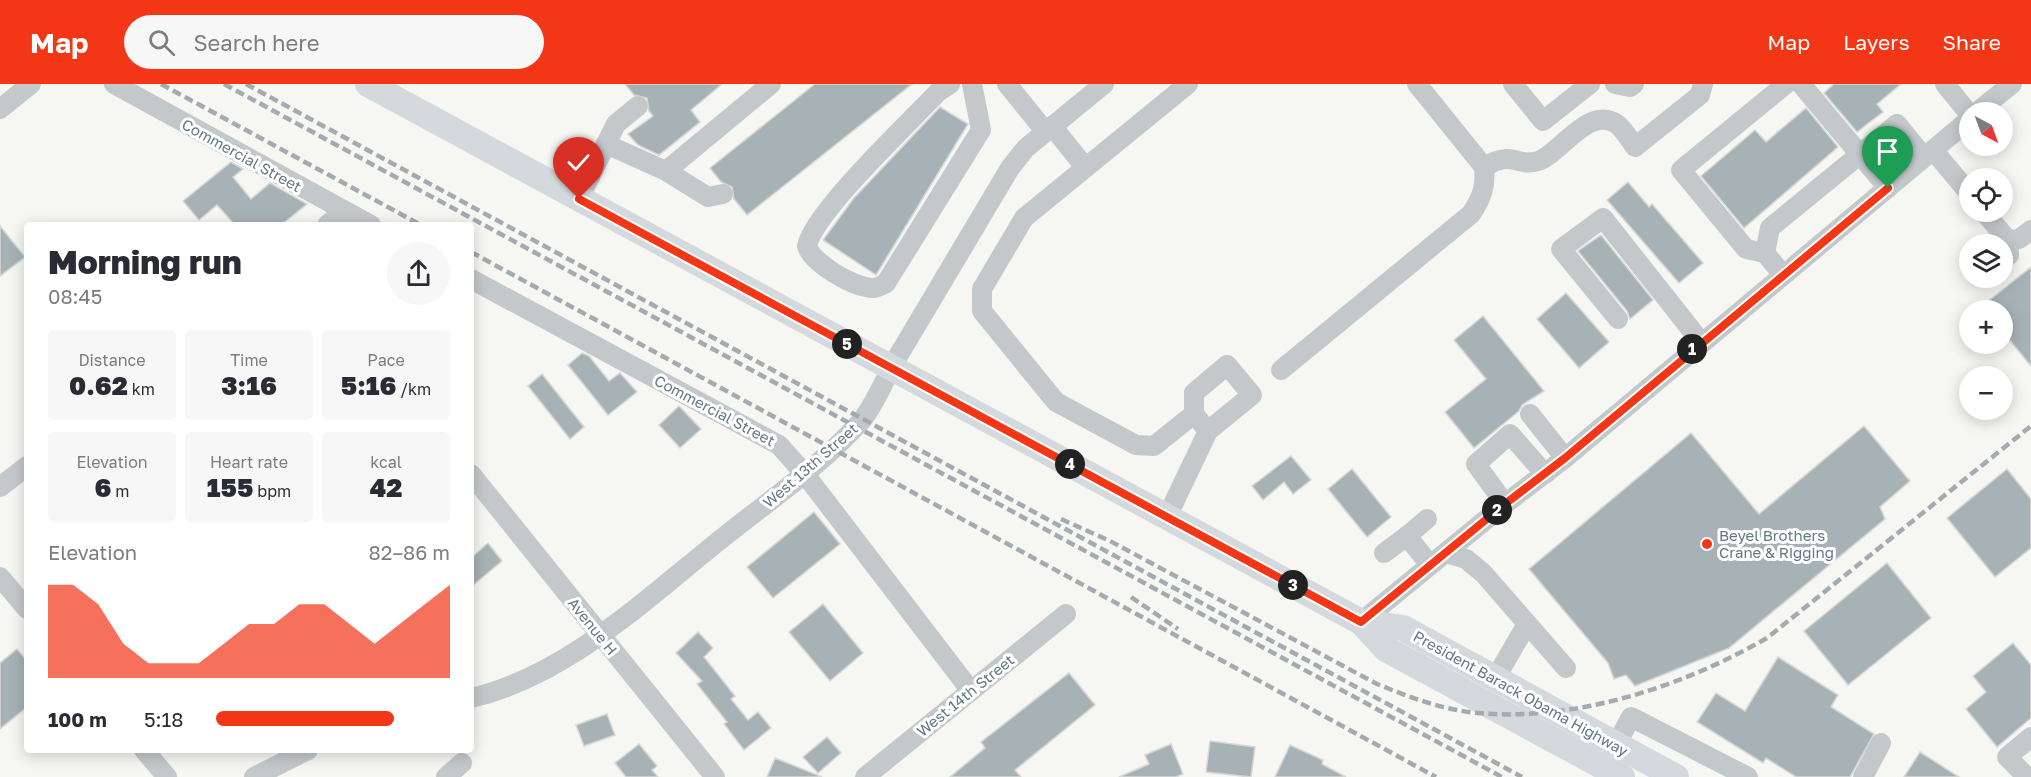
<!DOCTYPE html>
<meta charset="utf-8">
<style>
body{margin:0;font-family:"Golos Text",sans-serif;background:#f7f7f7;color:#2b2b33;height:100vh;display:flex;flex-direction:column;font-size:22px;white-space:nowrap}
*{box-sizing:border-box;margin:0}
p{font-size:20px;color:#7c7c81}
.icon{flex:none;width:33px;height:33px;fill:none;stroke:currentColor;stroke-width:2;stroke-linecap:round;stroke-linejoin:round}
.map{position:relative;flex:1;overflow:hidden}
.panel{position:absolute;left:24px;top:138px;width:450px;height:531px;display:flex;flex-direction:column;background:#fff;border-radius:6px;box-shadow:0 3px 15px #0003}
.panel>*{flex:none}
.needle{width:39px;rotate:139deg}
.buttons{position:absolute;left:1959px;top:18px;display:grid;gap:12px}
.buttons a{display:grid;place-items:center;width:54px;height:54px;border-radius:50%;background:#fff;box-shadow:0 3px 15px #0003;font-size:30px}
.pin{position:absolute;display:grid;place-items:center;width:51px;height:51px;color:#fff;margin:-62px -26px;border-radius:50% 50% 50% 0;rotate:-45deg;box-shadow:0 0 6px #0007}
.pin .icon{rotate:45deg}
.km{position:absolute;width:30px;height:30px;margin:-15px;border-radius:50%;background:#222;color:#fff;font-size:16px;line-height:30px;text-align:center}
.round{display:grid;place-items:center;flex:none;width:63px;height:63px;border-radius:32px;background:#f7f7f7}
.overview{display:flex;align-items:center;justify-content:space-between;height:102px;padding:0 24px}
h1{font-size:33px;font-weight:800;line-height:45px}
.figures{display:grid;grid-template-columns:repeat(3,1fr);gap:9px;height:102px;padding:6px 24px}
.figures div{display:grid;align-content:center;border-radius:6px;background:#f7f7f7;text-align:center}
.figures b{font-size:26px;font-weight:800}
.figures small{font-size:16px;font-weight:400}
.figures p{font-size:16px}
.chart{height:168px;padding:12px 24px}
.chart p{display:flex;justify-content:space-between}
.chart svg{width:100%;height:108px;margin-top:6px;fill:#f23616;opacity:.7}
ul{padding:0 24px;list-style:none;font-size:20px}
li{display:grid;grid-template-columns:96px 72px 1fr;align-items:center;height:45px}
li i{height:15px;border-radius:8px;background:#f23616}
header{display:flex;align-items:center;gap:36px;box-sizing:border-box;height:84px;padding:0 30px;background:#f23616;color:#fff}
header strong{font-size:28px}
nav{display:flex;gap:33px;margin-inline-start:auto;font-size:21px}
.search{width:420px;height:54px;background:#f7f7f7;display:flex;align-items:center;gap:15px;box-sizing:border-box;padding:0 21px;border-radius:33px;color:#7c7c81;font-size:22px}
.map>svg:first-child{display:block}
.building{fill:#a7b2b7;stroke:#d7d7d5;stroke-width:1.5}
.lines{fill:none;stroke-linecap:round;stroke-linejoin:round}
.minor{stroke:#c3c8cb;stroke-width:20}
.major{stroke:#d3d9dd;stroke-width:26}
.rail{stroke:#a3abb0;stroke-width:4.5;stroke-dasharray:9 4.5;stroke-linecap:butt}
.route-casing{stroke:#fff;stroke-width:12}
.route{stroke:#f23616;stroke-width:8}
.poi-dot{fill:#f23616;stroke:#fff;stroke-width:2}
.labels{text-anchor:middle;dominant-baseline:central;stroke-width:6;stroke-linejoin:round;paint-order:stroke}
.street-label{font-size:15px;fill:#627986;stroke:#fff}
.poi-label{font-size:15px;fill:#627986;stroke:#fff;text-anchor:start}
</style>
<header>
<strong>Map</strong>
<div class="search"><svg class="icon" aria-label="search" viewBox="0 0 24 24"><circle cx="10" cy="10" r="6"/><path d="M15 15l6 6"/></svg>Search here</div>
<nav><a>Map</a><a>Layers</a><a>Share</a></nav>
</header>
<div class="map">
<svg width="2031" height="693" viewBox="0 0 2031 693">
<rect width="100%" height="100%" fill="#f6f6f2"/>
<g class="building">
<polygon points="625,0 722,0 691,26 700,38 659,71 638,61 628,50 653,32 649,27 647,14 634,11"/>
<polygon points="815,0 912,0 747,131 734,115 732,103 721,98 710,84"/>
<polygon points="1834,0 1901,0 1877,20 1883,28 1857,48 1824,9"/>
<polygon points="940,23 968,40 876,191 823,156 854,114"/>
<polygon points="1806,24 1838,63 1744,144 1701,92 1755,46 1766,58"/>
<polygon points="231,78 243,85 233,93 251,115 270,99 307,120 281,141 235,141 217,121 199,136 183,117"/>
<polygon points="1628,98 1649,123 1652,120 1703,179 1679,199 1607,116"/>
<polygon points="0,142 25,173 0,192"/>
<polygon points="1601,151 1653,216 1630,235 1627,227 1578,167"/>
<polygon points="2031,183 2031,282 2002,247 2002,226 1977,226"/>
<polygon points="1566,209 1609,258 1579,284 1537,235"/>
<polygon points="1483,232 1544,307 1522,321 1519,327 1474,364 1445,328 1486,295 1454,256"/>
<polygon points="582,269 589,272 609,297 620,289 637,308 608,331 568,281"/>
<polygon points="542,290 584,343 570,355 528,302"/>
<polygon points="679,322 701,345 680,364 659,341"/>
<polygon points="1864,342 1910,397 1880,423 1885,435 1729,564 1635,602 1626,591 1614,595 1608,579 1529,485 1691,349 1759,430"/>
<polygon points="1291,372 1311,396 1293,410 1284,398 1263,416 1252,402"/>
<polygon points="1352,385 1391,433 1367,453 1328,405"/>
<polygon points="2007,385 2031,415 2031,464 1995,493 1947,434"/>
<polygon points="814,428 840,460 773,514 747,483"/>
<polygon points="488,459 502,477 471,503 471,474"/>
<polygon points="1887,479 1931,534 1848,601 1804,547"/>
<polygon points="823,520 863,569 830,597 789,548"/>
<polygon points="698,548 713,564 704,573 735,612 731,615 748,636 758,628 771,644 744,666 724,640 727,638 697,600 702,597 676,569"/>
<polygon points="2013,559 2031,581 2031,634 1997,663 1966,625 1986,608 1973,592"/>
<polygon points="17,565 27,577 27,623 0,645 0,579"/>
<polygon points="1778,573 1838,611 1831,623 1874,650 1850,693 1796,693 1766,674 1763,679 1697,638 1716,609 1745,627"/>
<polygon points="1069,589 1095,621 1015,686 1021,693 950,693 985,664 981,658"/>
<polygon points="607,630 615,651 584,662 576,641"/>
<polygon points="827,653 841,669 818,689 803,673"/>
<polygon points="1210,657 1255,663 1251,693 1206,688"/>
<polygon points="639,660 657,682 652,686 658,693 626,693 615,679"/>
<polygon points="1171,660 1183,690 1176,693 1119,693 1149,680 1145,671"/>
<polygon points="1290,661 1323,676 1322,680 1346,693 1275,693"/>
<polygon points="1920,668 1959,693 1904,693"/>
<polygon points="775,674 822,693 767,693"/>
</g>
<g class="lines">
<g class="minor">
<polyline points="114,0 371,141"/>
<path d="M950 0 939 7C911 37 814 128 807 162 812 179 854 204 873 204 877 204 882 201 886 199L981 46 972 0"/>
<polyline points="1007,0 1045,47"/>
<polyline points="1188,0 1024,134 982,205 982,227 1056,318 1136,361 1154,362 1194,330"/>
<polyline points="1513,0 1543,37 1590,0"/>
<polyline points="1615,0 1630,3 1634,0"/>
<polyline points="1801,0 1888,104"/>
<polyline points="1945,0 1970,31"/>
<polyline points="0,25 31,0"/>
<polyline points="1977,28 2012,0"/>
<polyline points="1052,42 1085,83"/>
<polyline points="606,60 616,40 638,22"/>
<polyline points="1933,66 1970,110"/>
<path d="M1484 83C1514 65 1517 84 1538 77 1559 71 1590 19 1618 41 1624 46 1630 56 1635 63L1700 11 1703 0"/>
<polyline points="666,87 708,113 723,110"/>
<polyline points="579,115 606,60 666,87 771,0"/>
<polyline points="1984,128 2008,156 2009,171 2002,176"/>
<polyline points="327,141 344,127"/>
<polyline points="2008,156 2019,155 2031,146"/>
<polyline points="1765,169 1746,165 1681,86 1786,0"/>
<polyline points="1783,191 1765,169 1770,144 1897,40 1924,73"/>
<polyline points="471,195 779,361 804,389 971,607"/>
<polyline points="1618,235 1561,165 1603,134 1701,258"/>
<path d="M1281 286 1471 130C1482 114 1486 102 1484 83L1417 0"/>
<polyline points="1530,330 1565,374"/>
<polyline points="471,390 715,693"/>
<polyline points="0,403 27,382"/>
<polyline points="1505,420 1476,380 1510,350 1545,390"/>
<polyline points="1167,433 1208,347 1194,330 1194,309 1227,281 1252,311 1208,347"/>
<polyline points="1427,435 1407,452 1430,481"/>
<polyline points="1384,469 1407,452"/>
<polyline points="1446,469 1466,475 1483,489 1566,584"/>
<polyline points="0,493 27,525"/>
<polyline points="1361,538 1505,420 1565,374 1970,35"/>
<polyline points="1495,595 1527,540"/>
<path d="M471 614C570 591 651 510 730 448 774 413 824 379 862 336 874 321 882 302 891 284L1010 84 1026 64 1104 0"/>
<polyline points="1616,661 1631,633 1748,693"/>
<polyline points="144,666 167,693"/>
<polyline points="254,693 308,666"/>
<polyline points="446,693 462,679"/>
<polyline points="865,693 1066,530"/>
<polyline points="1863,693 1881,659"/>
<polyline points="2027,693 2007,673 2031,653"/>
</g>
<g class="major">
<polyline points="368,0 1361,538 1386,565 1622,693"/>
<polyline points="1361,538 1403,544 1676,693"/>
</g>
<g class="rail">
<polyline points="161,0 421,141"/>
<polyline points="224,0 1502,693"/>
<polyline points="246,0 1522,693"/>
<polyline points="471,168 1436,693"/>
<path d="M1061 435 1110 457 1377 600C1409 613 1443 626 1478 629 1575 638 1684 602 1767 554L2031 342"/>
<polyline points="1131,513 1178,545"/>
</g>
</g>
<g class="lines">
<defs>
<polyline id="route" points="579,115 1361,538 1505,420 1565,374 1888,104"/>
</defs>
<use href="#route" class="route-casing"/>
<use href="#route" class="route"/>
</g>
<circle class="poi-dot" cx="1707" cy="460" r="6"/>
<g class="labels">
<g class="street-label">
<text transform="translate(242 71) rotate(29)">Commercial Street</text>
<text transform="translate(715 326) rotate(28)">Commercial Street</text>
<text transform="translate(810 381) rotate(-41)">West 13th Street</text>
<text transform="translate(593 542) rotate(51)">Avenue H</text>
<text transform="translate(1521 609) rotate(29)">President Barack Obama Highway</text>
<text transform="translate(965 611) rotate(-39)">West 14th Street</text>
</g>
<g class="poi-label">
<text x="1719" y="451">Beyel Brothers<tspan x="1719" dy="17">Crane &amp; Rigging</tspan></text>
</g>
</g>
</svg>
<div class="buttons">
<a><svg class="needle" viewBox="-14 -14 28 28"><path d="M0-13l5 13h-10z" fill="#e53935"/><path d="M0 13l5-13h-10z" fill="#7c7c81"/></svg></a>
<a><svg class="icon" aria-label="locate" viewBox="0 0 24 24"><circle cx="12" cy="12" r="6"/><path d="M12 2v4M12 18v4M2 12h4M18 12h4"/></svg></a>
<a><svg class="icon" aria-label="layers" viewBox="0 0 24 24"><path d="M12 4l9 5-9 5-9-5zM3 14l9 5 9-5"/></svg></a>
<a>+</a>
<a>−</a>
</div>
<div class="pin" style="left:1888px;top:104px;background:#1e9e55"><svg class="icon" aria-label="arrive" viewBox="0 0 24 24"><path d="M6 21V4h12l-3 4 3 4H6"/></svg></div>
<div class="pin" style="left:579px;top:115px;background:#d93025"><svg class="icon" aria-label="check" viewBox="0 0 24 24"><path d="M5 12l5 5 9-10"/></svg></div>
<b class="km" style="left:1692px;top:265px">1</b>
<b class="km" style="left:1497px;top:426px">2</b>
<b class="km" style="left:1293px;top:501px">3</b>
<b class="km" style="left:1070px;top:380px">4</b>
<b class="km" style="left:847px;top:260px">5</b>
<section class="panel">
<div class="overview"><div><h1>Morning run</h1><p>08:45</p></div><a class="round"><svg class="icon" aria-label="share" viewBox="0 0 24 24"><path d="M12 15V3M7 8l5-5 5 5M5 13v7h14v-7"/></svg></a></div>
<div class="figures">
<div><p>Distance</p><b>0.62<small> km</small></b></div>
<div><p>Time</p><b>3:16</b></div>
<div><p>Pace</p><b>5:16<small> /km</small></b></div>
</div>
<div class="figures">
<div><p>Elevation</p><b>6<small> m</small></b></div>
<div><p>Heart rate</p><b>155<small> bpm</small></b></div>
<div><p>kcal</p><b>42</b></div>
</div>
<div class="chart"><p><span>Elevation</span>82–86 m</p>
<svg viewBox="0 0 160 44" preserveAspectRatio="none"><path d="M0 44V6L10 6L20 14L30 30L40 38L50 38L60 38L70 30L80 22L90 22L100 14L110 14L120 22L130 30L140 22L150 14L160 6V44z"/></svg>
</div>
<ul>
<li><b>100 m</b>5:18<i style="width:76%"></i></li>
</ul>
</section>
</div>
